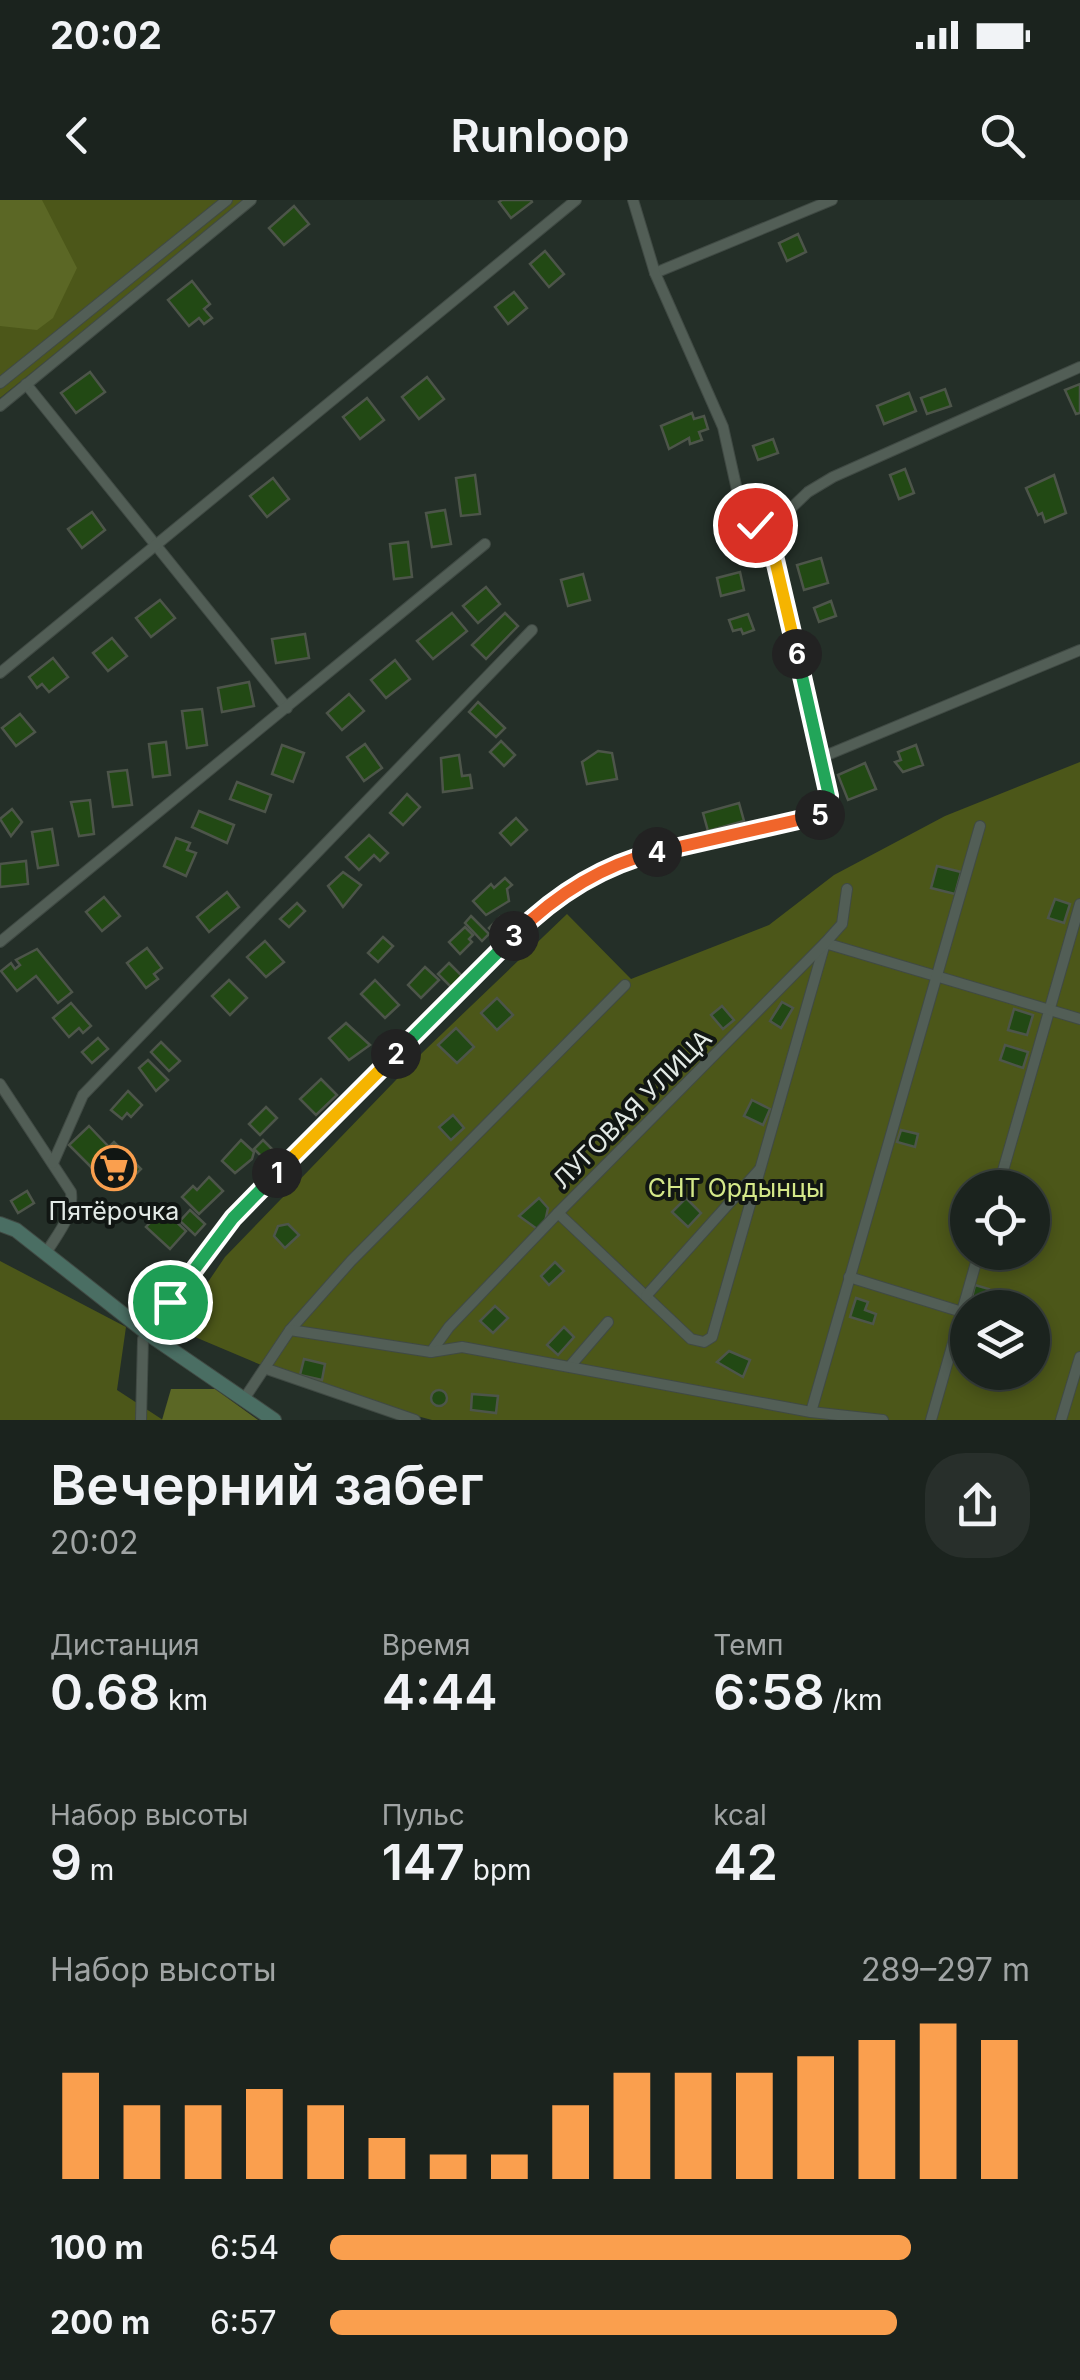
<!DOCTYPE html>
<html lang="ru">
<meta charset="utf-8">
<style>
body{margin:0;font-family:Inter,sans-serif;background:#282f2b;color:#f1f3f6;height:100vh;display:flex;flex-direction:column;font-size:38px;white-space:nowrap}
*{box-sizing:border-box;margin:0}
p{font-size:32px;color:#a0a4a4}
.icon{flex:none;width:55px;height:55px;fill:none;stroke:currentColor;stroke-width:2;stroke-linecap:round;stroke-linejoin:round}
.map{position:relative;height:1220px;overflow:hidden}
.details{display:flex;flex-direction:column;background:#1b231e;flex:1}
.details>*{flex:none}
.tools{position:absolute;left:950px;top:970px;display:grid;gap:20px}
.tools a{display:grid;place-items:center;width:100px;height:100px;border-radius:50%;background:#1b231e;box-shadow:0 5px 15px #0003,0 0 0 2px #39403c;font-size:50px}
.pin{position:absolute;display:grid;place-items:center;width:85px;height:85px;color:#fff;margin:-42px;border:5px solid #fff;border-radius:50%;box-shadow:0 2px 10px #0007}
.km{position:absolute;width:50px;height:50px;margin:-25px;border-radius:50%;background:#222;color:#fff;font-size:28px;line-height:50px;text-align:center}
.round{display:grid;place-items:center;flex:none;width:105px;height:105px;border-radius:40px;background:#282f2b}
.head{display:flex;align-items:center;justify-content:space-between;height:170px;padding:0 50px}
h1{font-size:55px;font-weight:600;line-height:75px}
.metrics{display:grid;grid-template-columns:repeat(3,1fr);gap:15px;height:170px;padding:10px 50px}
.metrics div{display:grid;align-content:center}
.metrics b{font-size:50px;font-weight:600}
.metrics small{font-size:28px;font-weight:400}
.metrics p{font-size:28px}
.chart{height:280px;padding:20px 50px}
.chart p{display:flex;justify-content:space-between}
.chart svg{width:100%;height:180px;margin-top:10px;stroke:#fa9f4e;stroke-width:6}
ul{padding:0 50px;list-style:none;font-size:32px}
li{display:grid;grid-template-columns:160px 120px 1fr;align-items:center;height:75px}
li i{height:25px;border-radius:12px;background:#fa9f4e}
.status{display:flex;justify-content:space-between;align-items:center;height:70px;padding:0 50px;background:#1b231e;direction:ltr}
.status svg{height:28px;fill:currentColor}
header{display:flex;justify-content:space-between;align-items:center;height:130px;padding:0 50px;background:#1b231e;font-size:45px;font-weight:600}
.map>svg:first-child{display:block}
.green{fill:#4c5719;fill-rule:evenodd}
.forest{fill:#5b6725}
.building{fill:#224914;stroke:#4d554a;stroke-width:2.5}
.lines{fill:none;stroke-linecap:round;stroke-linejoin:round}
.street-casing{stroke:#404a44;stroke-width:12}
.secondary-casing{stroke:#404a44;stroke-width:16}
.street{stroke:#525e56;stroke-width:10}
.secondary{stroke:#4a6e63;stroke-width:14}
.split-1-casing{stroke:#fff;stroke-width:20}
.split-2-casing{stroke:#fff;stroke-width:20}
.split-3-casing{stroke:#fff;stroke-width:20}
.split-4-casing{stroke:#fff;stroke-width:20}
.split-5-casing{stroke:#fff;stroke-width:20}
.split-6-casing{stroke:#fff;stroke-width:20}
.split-7-casing{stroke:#fff;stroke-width:20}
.split-1{stroke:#22a559;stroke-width:12}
.split-2{stroke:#f5b400;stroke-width:12}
.split-3{stroke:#22a559;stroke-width:12}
.split-4{stroke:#f0652b;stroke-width:12}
.split-5{stroke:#f0652b;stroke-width:12}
.split-6{stroke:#22a559;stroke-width:12}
.split-7{stroke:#f5b400;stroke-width:12}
.labels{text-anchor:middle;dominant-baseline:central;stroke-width:8;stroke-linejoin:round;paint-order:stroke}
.street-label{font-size:25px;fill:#e3eae6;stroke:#111613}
.park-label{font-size:25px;fill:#d4e889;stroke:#111613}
.poi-label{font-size:25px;fill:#e3eae6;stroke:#111613}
</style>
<div class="status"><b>20:02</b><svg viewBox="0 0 49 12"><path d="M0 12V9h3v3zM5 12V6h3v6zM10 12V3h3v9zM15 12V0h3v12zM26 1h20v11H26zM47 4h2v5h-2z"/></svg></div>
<header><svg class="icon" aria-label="back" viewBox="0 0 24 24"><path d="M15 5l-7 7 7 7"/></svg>Runloop<svg class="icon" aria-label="search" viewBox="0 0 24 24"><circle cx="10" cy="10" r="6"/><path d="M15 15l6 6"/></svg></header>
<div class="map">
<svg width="1080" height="1220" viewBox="0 0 1080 1220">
<rect width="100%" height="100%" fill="#242f28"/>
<g class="green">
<polygon points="0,0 246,0 0,198"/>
<path d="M1080 562V1220H432L323 1191 176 1129 225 1057 423 852 567 714 631 779 769 725 834 675 945 616ZM968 988H1032V1052H968ZM968 1108H1032V1172H968Z"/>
<polygon points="0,1061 126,1127 117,1190 163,1220 0,1220"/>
</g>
<g class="forest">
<polygon points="0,0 42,0 77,68 53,118 37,130 0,126"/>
<polygon points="171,1189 215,1189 258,1220 162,1220"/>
</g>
<g class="building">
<polygon points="502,0 531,0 532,2 511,18 499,2"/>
<polygon points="294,6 309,24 284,45 269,28"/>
<polygon points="798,34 806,52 787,61 779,43"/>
<polygon points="545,51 564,74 549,87 530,64"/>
<polygon points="192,81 210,104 204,109 212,118 204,124 199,118 189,126 168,100"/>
<polygon points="514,92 527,108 508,124 495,107"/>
<polygon points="90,172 105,192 76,213 61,193"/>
<polygon points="427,177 444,199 419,219 402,197"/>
<polygon points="1080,184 1080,213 1076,214 1065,190"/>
<polygon points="945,189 951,206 927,214 921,198"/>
<polygon points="909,193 916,211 884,224 877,206"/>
<polygon points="367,198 384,220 360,239 343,217"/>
<polygon points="692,213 694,219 704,216 708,229 699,232 702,240 690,244 689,238 669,249 661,226"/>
<polygon points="773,239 778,253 758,260 753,246"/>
<polygon points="905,269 914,293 899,299 890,275"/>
<polygon points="475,275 480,314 461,316 456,278"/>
<polygon points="1054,275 1066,313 1045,322 1042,313 1038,315 1026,288"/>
<polygon points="273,278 289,299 267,317 250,296"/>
<polygon points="445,310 451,344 432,347 426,313"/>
<polygon points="92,312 105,330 82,348 68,329"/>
<polygon points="408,342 412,377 394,379 390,344"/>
<polygon points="821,358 828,383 804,390 797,365"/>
<polygon points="740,372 744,390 721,396 717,378"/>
<polygon points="583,374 590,400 568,406 561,380"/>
<polygon points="486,387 500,404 478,423 463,406"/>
<polygon points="160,400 175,418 151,437 136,418"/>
<polygon points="831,401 836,416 819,422 814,408"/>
<polygon points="452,413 467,431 433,459 417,441"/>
<polygon points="505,413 518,426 486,459 472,445"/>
<polygon points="748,414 754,430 743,434 741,429 733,431 729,420"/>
<polygon points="305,434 309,458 276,463 272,439"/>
<polygon points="112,438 127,456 108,471 93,453"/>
<polygon points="53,458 68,477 49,492 42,484 37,488 29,477"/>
<polygon points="395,460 410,479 386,498 371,480"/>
<polygon points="249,482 254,506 222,512 218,488"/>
<polygon points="349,494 364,511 342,530 327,513"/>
<polygon points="478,502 505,528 496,537 469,512"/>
<polygon points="202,509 207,545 187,548 182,511"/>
<polygon points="20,514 35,532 16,546 2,528"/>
<polygon points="501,541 515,555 504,566 490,552"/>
<polygon points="166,542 170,575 153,577 149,544"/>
<polygon points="365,544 382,568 364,581 347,557"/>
<polygon points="282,545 304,553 293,582 272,574"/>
<polygon points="916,545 923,565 903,572 895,562 901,560 898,552"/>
<polygon points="598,551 612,553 617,579 587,584 582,562"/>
<polygon points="459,555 462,576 470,575 472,588 443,592 441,558"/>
<polygon points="865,563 876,589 848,600 838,575"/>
<polygon points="127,570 132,605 113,607 108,572"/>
<polygon points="237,582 271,595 265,612 230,599"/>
<polygon points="407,594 420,607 403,625 390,613"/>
<polygon points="90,600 94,634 79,636 71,602"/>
<polygon points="739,603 744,621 708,631 703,613"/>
<polygon points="12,609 22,622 11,636 0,619"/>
<polygon points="199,611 234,625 227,643 192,627"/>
<polygon points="516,618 527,630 511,645 500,633"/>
<polygon points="52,629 58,665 38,668 32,632"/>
<polygon points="369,635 388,653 380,661 374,655 359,670 346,657"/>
<polygon points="176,638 190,643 187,650 196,653 186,676 164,666"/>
<polygon points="26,661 28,684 0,687 0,664"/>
<polygon points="937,666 961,672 955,694 931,688"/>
<polygon points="343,672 361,685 343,707 328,686"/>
<polygon points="505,678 512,685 507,689 509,701 486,715 473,701 491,684 494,688"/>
<polygon points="227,692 239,707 209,732 197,717"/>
<polygon points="104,697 120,716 102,731 86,712"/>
<polygon points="1055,699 1070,704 1064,723 1048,718"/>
<polygon points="297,703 305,711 289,727 280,719"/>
<polygon points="471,716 489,734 482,741 465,723"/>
<polygon points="500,717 510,728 499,738 489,728"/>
<polygon points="465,727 473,735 469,739 472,742 460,754 449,742"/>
<polygon points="383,737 393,746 378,762 368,753"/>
<polygon points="265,741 284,762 266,777 247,757"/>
<polygon points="147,748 162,768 154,774 158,779 146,788 127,763"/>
<polygon points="37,749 72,792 58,803 36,776 17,791 1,771 11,763 15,769 20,765 16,760"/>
<polygon points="449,763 462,776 451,787 438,774"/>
<polygon points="425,767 439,780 421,798 408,785"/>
<polygon points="229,780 247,798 230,815 212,796"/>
<polygon points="375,780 399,805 385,818 361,794"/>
<polygon points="497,798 513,815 497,830 481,813"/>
<polygon points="782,802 793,808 781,828 770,821"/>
<polygon points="71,803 91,826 83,833 79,828 69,837 53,818"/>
<polygon points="722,806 734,820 723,829 711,815"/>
<polygon points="1014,809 1033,815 1027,835 1008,830"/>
<polygon points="346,823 370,845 349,860 329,838"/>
<polygon points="456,828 474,847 457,863 438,845"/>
<polygon points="98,838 108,849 92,863 82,852"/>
<polygon points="161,842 180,861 169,871 151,852"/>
<polygon points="1005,845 1028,852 1023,868 1000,860"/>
<polygon points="148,860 168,880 156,891 139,868"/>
<polygon points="321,879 337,895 316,915 300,899"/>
<polygon points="128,891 142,905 131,917 127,913 122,919 111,910"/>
<polygon points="752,900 770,909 763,925 744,916"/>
<polygon points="266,907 277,918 260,935 249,924"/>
<polygon points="453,915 464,928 451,940 439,927"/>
<polygon points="89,926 109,947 114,942 141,969 121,989 97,964 92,968 69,945"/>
<polygon points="901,930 918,934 915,947 897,942"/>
<polygon points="241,940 254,952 252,959 235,973 222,961"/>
<polygon points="263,940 282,959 273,968 254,949"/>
<polygon points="209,977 223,991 199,1014 182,997 193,986 197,990"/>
<polygon points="27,991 34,1003 18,1013 11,1001"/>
<polygon points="539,998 548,1008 545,1022 537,1029 519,1016"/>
<polygon points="686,998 701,1013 688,1027 672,1012"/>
<polygon points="163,1009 186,1031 170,1049 146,1027"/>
<polygon points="190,1010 205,1024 195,1035 180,1021"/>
<polygon points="288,1024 299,1035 285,1048 274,1036 278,1026"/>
<polygon points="555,1062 564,1071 549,1085 541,1076"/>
<polygon points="975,1085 989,1089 984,1108 970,1106"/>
<polygon points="856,1098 868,1102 865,1110 876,1114 873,1124 850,1117"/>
<polygon points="495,1106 508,1118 493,1133 480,1121"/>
<polygon points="564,1127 574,1137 558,1155 547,1145"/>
<polygon points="729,1151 750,1160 743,1177 717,1162"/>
<polygon points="304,1159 325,1164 322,1180 300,1175"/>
<circle cx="439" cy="1198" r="8"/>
<polygon points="472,1194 498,1196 496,1213 471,1210"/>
</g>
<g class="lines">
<defs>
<g id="street">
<polyline points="655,73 832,0"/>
<polyline points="0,183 227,0"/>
<polyline points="26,184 287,508"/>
<polyline points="0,206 251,0"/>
<polyline points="764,334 808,292 833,277 1080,167"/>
<polyline points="0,473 576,0"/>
<polyline points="820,558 1080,450"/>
<polyline points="0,742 485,344"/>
<path d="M0 884 71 992C74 1016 58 1033 46 1053"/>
<polyline points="53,963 83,895 532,430"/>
<polyline points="998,988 1080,704"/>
<polyline points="558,1013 691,1139 704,1142 712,1137 825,743 1080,819"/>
<polyline points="849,1077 962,1112"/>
<polyline points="646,1096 759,970"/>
<polyline points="290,1130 351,1061 625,785"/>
<polyline points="431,1152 449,1127 558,1013 825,743 842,724 847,689"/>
<polyline points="571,1165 608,1122"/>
<polyline points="267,1169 415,1220"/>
<polyline points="244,1199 290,1130 431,1152 462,1147 811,1212"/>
<polyline points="141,1220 143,1139 233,1018 545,705 627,659 819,617 826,610 829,596 772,347 739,299 723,227 655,73 633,0"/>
<polyline points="883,1220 811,1212 980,626"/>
<polyline points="931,1220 979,1052"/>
<polyline points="1061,1220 1080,1157"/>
</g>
<polyline id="secondary" points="0,1024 16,1030 147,1133 274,1220"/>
</defs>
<use href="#street" class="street-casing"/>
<use href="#secondary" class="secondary-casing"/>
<use href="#street" class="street"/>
<use href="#secondary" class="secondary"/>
</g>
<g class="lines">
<defs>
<polyline id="split-1" points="170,1102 233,1018 277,973"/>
<polyline id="split-2" points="277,973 396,854"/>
<polyline id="split-3" points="396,854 514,736"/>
<path id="split-4" d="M514 736C554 696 602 665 657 652"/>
<polyline id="split-5" points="657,652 820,615"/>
<polyline id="split-6" points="797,454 829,596 826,610 820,615"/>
<polyline id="split-7" points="755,325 772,347 797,454"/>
</defs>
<use href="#split-1" class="split-1-casing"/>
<use href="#split-2" class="split-2-casing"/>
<use href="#split-3" class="split-3-casing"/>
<use href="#split-4" class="split-4-casing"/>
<use href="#split-5" class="split-5-casing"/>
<use href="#split-6" class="split-6-casing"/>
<use href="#split-7" class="split-7-casing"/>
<use href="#split-1" class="split-1"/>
<use href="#split-2" class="split-2"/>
<use href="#split-3" class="split-3"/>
<use href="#split-4" class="split-4"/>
<use href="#split-5" class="split-5"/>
<use href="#split-6" class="split-6"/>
<use href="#split-7" class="split-7"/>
</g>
<defs>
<symbol id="supermarket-ring" viewBox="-11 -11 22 22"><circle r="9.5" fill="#111613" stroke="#fa9f4e" stroke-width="1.5"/><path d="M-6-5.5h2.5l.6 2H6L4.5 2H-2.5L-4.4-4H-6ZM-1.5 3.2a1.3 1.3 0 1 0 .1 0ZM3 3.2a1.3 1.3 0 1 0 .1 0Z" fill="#fa9f4e"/></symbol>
</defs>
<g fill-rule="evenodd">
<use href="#supermarket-ring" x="89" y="943" width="50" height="50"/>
</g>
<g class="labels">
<g class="street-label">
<text transform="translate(632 909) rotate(-45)">ЛУГОВАЯ УЛИЦА</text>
</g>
<g class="park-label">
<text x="736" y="988">СНТ Ордынцы</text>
</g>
<g class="poi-label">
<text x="114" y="1011">Пятёрочка</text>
</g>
</g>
</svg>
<div class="tools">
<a><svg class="icon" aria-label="locate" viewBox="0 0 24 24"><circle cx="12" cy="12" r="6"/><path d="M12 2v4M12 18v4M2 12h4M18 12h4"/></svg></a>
<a><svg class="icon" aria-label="layers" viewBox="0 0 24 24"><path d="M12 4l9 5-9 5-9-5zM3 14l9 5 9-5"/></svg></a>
</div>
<div class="pin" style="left:170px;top:1102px;background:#1e9e55"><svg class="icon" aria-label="arrive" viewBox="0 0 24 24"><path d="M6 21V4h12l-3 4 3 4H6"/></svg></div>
<div class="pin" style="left:755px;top:325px;background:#d93025"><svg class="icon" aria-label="check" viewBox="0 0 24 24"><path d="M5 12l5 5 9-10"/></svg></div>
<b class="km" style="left:277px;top:973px">1</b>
<b class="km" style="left:396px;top:854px">2</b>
<b class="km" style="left:514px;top:736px">3</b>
<b class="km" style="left:657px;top:652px">4</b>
<b class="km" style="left:820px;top:615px">5</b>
<b class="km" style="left:797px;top:454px">6</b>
</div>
<section class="details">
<div class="head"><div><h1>Вечерний забег</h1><p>20:02</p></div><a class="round"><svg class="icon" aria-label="share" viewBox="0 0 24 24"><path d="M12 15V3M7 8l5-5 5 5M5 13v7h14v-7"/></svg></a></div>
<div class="metrics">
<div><p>Дистанция</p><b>0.68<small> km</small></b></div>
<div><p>Время</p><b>4:44</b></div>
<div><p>Темп</p><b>6:58<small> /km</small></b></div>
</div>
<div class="metrics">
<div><p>Набор высоты</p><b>9<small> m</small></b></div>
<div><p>Пульс</p><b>147<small> bpm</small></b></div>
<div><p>kcal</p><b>42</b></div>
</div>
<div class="chart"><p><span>Набор высоты</span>289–297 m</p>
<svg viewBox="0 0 160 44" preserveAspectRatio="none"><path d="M5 44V18M15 44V26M25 44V26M35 44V22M45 44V26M55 44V34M65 44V38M75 44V38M85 44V26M95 44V18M105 44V18M115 44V18M125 44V14M135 44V10M145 44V6M155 44V10"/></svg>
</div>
<ul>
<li><b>100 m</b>6:54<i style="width:83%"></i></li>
<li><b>200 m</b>6:57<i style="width:81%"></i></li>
</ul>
</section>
